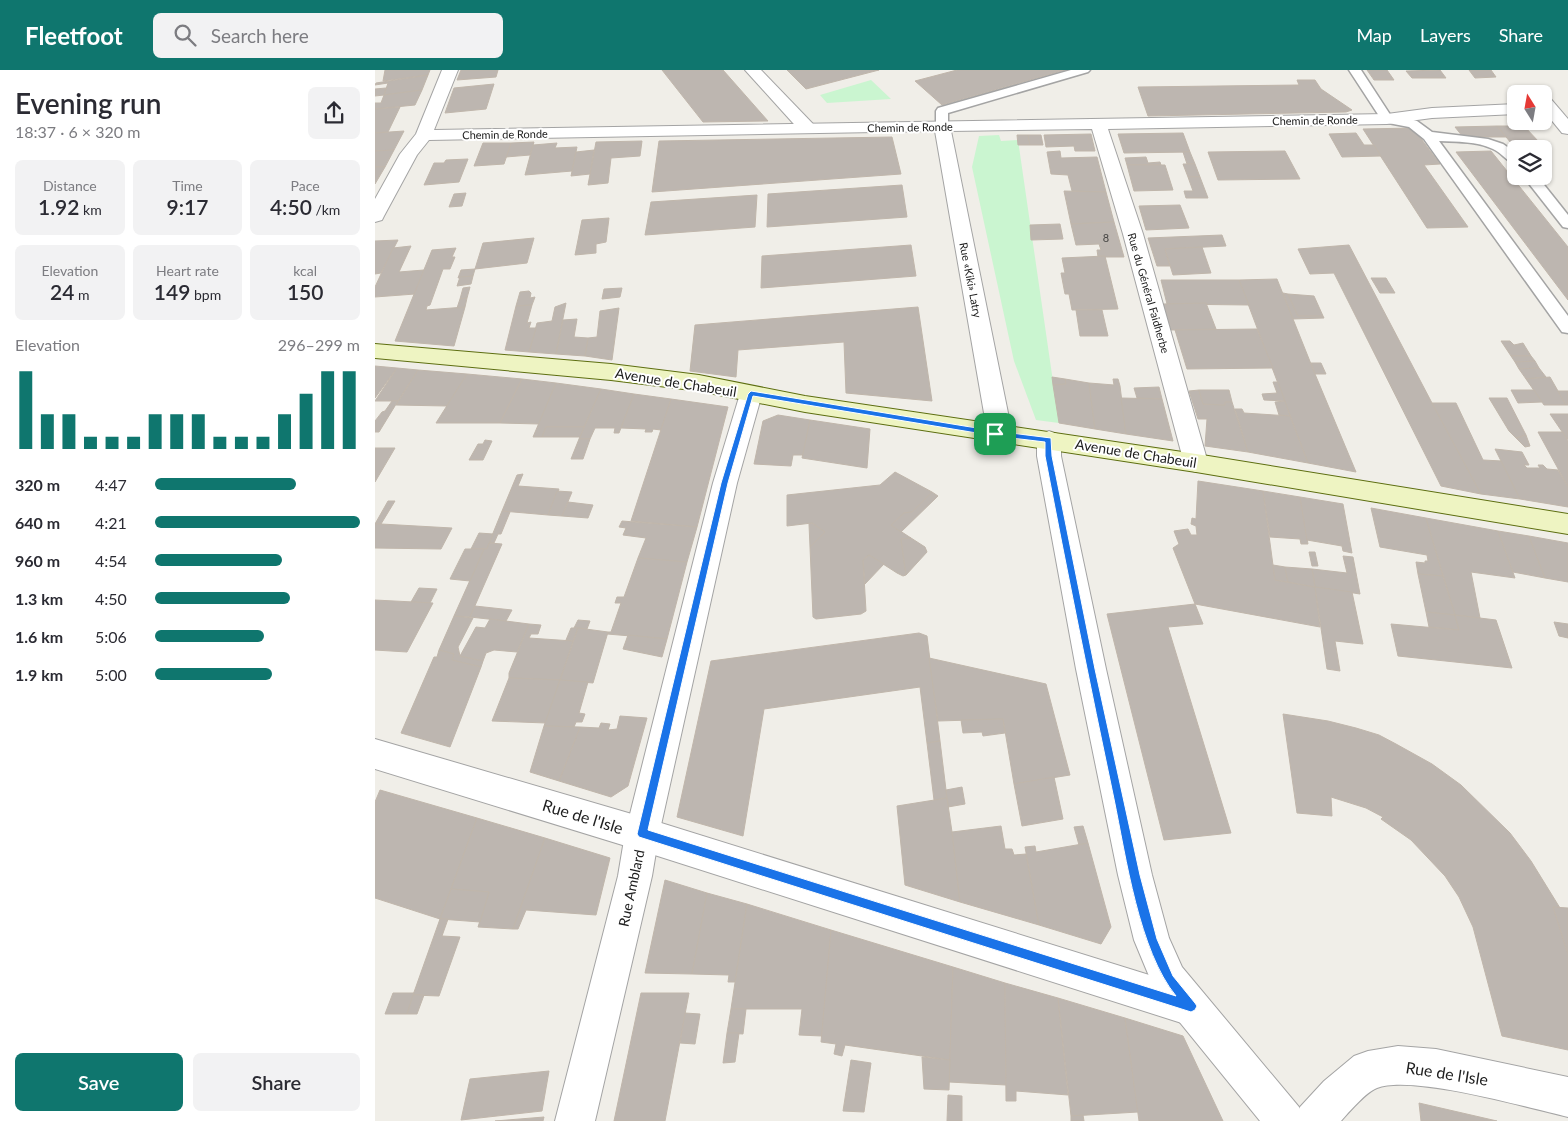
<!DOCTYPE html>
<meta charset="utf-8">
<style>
body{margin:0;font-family:Lato,sans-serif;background:#f2f2f3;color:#2b2b33;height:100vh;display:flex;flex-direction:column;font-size:19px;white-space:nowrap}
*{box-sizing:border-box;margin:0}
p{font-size:16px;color:#7c7c81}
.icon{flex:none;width:28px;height:28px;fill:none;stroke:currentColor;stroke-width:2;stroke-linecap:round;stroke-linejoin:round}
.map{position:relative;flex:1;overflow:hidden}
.panel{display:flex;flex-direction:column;background:#fff;width:375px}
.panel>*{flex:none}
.needle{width:32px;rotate:349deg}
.buttons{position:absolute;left:1132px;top:15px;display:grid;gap:10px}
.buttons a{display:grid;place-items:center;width:45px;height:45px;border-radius:8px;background:#fff;box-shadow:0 1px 4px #0004;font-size:25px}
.pin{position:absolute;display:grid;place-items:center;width:42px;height:42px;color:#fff;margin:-21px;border-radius:10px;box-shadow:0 2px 8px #0006}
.round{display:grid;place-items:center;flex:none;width:52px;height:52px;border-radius:8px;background:#f2f2f3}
.overview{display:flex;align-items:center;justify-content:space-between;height:85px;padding:0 15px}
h1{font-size:28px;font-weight:600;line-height:38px}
.figures{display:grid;grid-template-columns:repeat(3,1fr);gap:8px;height:85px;padding:5px 15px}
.figures div{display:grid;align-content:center;border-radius:8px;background:#f2f2f3;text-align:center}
.figures b{font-size:21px;font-weight:600}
.figures small{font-size:14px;font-weight:400}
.figures p{font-size:14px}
.chart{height:140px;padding:10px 15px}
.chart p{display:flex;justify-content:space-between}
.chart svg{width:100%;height:90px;margin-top:5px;stroke:#0f766e;stroke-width:6}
.button{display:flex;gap:10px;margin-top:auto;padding:10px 15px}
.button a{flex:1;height:58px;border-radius:8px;background:#0f766e;color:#fff;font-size:20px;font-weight:600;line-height:58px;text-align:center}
.button a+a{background:#f2f2f3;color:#2b2b33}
ul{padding:0 15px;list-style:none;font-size:16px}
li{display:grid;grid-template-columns:80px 60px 1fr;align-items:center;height:38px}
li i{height:12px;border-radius:6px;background:#0f766e}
header{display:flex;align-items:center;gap:30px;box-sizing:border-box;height:70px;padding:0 25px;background:#0f766e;color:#fff}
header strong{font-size:24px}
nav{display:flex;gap:28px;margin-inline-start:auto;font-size:18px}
.search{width:350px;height:45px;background:#f2f2f3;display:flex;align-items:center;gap:12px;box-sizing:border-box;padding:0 18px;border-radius:8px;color:#7c7c81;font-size:19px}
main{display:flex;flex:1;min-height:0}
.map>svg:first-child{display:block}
.park{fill:#caf5d0}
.building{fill:#bdb6b0;stroke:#c0b6ab}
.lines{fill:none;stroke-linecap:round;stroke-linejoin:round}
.service-casing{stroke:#a4a4a4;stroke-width:3}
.pedestrian-casing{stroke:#a4a4a4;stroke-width:2}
.minor-casing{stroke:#a4a4a4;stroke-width:2}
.tertiary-casing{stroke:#a4a4a4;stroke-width:2}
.secondary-casing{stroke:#5d6e10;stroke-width:2}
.service{fill:#fff;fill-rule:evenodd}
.pedestrian{fill:#fff;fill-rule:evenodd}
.minor{fill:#fff;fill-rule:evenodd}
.tertiary{fill:#fff;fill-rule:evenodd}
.secondary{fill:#eef4c2;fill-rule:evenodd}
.route{fill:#1a73e8;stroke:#fff;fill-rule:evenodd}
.labels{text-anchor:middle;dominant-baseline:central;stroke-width:4;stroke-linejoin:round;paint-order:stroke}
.far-street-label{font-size:11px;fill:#202020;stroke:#fff}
.number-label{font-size:11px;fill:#474644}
.street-label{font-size:14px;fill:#202020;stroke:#fff}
.near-street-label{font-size:16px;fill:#202020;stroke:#fff}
</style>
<header>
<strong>Fleetfoot</strong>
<div class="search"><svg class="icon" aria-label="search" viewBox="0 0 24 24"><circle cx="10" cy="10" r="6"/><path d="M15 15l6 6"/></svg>Search here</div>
<nav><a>Map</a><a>Layers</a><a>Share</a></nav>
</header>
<main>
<section class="panel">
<div class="overview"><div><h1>Evening run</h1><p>18:37 · 6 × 320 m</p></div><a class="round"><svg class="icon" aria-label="share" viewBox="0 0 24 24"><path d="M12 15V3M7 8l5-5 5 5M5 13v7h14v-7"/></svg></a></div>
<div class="figures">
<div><p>Distance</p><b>1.92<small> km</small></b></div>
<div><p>Time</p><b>9:17</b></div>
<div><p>Pace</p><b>4:50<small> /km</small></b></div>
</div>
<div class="figures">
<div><p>Elevation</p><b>24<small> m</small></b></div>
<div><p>Heart rate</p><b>149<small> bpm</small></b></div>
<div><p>kcal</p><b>150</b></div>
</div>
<div class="chart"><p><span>Elevation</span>296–299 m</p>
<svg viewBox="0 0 160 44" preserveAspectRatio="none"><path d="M5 44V6M15 44V27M25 44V27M35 44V38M45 44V38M55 44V38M65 44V27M75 44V27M85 44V27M95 44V38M105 44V38M115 44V38M125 44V27M135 44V17M145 44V6M155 44V6"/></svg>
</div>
<ul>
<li><b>320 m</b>4:47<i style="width:69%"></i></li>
<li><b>640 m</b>4:21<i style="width:100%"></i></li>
<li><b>960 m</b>4:54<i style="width:62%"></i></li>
<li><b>1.3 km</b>4:50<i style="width:66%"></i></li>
<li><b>1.6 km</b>5:06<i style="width:53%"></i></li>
<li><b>1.9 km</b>5:00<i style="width:57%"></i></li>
</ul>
<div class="button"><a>Save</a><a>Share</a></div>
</section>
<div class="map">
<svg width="1193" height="1051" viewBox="0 0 1193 1051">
<rect width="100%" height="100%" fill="#f0eee8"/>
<g class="park">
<polygon points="496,10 516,29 452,33 445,25"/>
<polygon points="624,65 626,71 643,70 684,353 661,350 639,291 597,97 604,66"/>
</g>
<g class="building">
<polygon points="10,0 55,0 53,5 8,11"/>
<polygon points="86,0 123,0 121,7 82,10"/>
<polygon points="287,0 348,0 393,51 328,52"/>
<polygon points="412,0 504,0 431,19"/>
<polygon points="582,0 690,0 567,35 540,11"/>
<polygon points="992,0 1012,0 1019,10 999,10"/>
<polygon points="1065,0 1071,8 1037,8 1031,1"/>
<polygon points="1094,0 1116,0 1121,7 1100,8"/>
<polygon points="53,5 47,20 9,25 13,13 0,15 1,13"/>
<polygon points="922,10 940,10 946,19 977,40 971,42 773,46 763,17 924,15"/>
<polygon points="119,14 111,39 70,43 79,18"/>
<polygon points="11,18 9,25 0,26 0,19"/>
<polygon points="47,20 40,35 0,39 0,33 6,33 9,25"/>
<polygon points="25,37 13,62 0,63 0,39"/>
<polygon points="1122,56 1149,56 1164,72 1136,73"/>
<polygon points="1122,56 1131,67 1088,67 1080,57"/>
<polygon points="1038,58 1065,94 1049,95 1093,157 1052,158 988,59"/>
<polygon points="29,61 19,80 0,81 0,63"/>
<polygon points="808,63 815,82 749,83 743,64"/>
<polygon points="981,63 989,75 999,75 1006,86 967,87 954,64"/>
<polygon points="716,64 720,81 700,81 699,76 671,77 669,65"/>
<polygon points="642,65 653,65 655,75 643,75"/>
<polygon points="653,65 666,65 668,75 655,75"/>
<polygon points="517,67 526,104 277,122 284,71"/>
<polygon points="267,71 265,86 236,88 233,113 213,115 221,72"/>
<polygon points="159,72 155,85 131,87 136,73"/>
<polygon points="108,73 136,73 129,94 99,96"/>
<polygon points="182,73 180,78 202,77 197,101 150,105 158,75"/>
<polygon points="19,80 10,97 0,97 0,81"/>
<polygon points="219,80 215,104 196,106 201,82"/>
<polygon points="685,81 686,88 722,87 731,122 697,121 693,105 676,104 672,82"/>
<polygon points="910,81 925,109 843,110 833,82"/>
<polygon points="1116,81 1193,177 1193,230 1081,82"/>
<polygon points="808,82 815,82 820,94 812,94"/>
<polygon points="771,87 773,93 785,92 786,95 752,95 750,88"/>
<polygon points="93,89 84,112 49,115 59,93 69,93 71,90"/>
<polygon points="808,94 820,94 825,107 813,107"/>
<polygon points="752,95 790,95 798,120 759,121"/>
<polygon points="0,97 10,97 0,114"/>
<polygon points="813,107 825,107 833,128 811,128 809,121 818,121"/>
<polygon points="527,115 532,147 392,157 393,124"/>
<polygon points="689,121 731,122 739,152 696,154"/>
<polygon points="91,123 87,136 74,137 79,124"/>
<polygon points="382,125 380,157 270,165 276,132"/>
<polygon points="805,135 814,158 771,160 764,136"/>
<polygon points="234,148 231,172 221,174 221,183 200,185 207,150"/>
<polygon points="739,152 749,187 723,187 722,180 726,180 724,174 701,175 696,154"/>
<polygon points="685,154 688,169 656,170 655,155"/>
<polygon points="847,165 851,176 790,179 795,196 782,196 773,168"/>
<polygon points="159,168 152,193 100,199 108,173"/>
<polygon points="23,170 6,203 0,204 0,171"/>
<polygon points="536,175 541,206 386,218 387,186"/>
<polygon points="974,175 1057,333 1106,424 1066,416 959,203 935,204 923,179"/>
<polygon points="36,176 24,202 49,200 40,224 0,227 0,217 18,178"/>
<polygon points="827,177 836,203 798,205 790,179"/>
<polygon points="81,178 77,187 80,187 75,199 68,199 55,235 52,236 51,240 90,237 79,276 20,271 57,180"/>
<polygon points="730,186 743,239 697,240 694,224 690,224 686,203 690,203 687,188"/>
<polygon points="100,199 98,206 83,208 86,200"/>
<polygon points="98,206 96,214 82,216 85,207"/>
<polygon points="996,208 1011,208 1020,223 1005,223"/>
<polygon points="902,209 940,304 981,402 933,393 864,210"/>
<polygon points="786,210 864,210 874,235 792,234"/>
<polygon points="95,217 92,228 85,229 88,218"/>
<polygon points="247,218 245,227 227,229 229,219"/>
<polygon points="154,221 156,223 155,228 160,227 157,235 141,236 145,222"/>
<polygon points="908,223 913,224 923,246 948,246 949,248 918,249"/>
<polygon points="913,224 939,226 948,246 923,246"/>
<polygon points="92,228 90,237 82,238 85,229"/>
<polygon points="191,233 181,284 154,282 162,253 177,251 180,237"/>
<polygon points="831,233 841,259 796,260 788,234"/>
<polygon points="157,235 152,253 156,252 154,258 161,258 154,282 130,280 141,236"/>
<polygon points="543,237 557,331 471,323 469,272 363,280 361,307 315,301 320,255"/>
<polygon points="244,238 237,290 210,286 213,268 222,267 225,241"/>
<polygon points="701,240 727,240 733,266 705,266"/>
<polygon points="202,249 199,267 213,268 210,286 181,284 188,250"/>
<polygon points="882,259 898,298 812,299 800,260"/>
<polygon points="1126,271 1135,271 1139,275 1148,273 1156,286 1136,286"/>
<polygon points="1136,286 1156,286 1160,291 1140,292"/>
<polygon points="1160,291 1164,298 1144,299 1140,292"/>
<polygon points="936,293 946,293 951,304 940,304"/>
<polygon points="0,296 22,298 0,328"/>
<polygon points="22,298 43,300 23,331 0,331"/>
<polygon points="1164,298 1171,307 1151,309 1144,299"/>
<polygon points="43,300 92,304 72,336 21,335"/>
<polygon points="92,304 147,309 125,353 61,353"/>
<polygon points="677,307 690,309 691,314 678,315"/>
<polygon points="1175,307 1191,335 1169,335 1151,309"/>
<polygon points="147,309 181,313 164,354 125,353"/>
<polygon points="690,309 714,313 720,359 684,353 678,315 691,314"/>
<polygon points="738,309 743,309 745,316 751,364 720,359 714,313 739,315"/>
<polygon points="898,312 903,312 910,331 889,330 887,324 902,323"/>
<polygon points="181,313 226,319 209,357 171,357 167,367 158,367"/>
<polygon points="784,317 787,329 762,328 759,318"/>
<polygon points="226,319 259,324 244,363 239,363 240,358 220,358 215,369 204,369"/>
<polygon points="824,320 828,334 850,335 850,332 857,332 873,382 830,376 832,349 823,349 814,321"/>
<polygon points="824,320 854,320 857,332 850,332 850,335 828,334"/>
<polygon points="1136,320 1159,320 1167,332 1143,333"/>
<polygon points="1183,321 1193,321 1193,335 1191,335"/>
<polygon points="259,324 296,329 286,360 278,359 277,362 270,362 271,359 246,358"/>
<polygon points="746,328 787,329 798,371 751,364"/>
<polygon points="1114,328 1132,328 1151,365 1141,368 1134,361"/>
<polygon points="296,329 353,337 322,457 256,451"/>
<polygon points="17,331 23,331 4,362 0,362 0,351 7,342 10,341"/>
<polygon points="910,331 915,346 904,345 900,332"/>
<polygon points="1057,333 1081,333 1108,390 1127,391 1145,429 1106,424"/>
<polygon points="860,339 867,339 869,343 915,346 933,393 873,382"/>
<polygon points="1175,344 1193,344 1193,369 1192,369"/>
<polygon points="403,345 435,350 428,385 418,385 416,396 379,394 388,351"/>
<polygon points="435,350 495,359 492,398 427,388"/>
<polygon points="171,357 209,357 205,367 167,367"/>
<polygon points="1163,362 1188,362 1193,371 1193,417"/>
<polygon points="1151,365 1155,376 1150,377 1141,368"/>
<polygon points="204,369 215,369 208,389 196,389"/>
<polygon points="110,370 117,371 108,390 94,390 103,374 108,374"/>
<polygon points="0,378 20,378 0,412"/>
<polygon points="1120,379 1147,382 1154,395 1149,395 1152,398 1165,398 1163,395 1168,395 1172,399 1183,400 1193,417 1193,437 1145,429"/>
<polygon points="520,402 557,422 537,442 529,443 516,455 536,468 526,469 531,505 528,506 522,503 494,485 488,490 491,541 486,544 441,549 438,547 435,477 450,462 437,453 412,456 412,425 505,415"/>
<polygon points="148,404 143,416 184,419 173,445 127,441 142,405"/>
<polygon points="823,411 888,421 900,510 940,517 945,557 820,534 798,478 804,474 799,461 813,459 816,465 822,465 821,456 816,454 817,448 821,449"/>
<polygon points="182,421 197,422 187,446 173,445"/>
<polygon points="888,421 925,427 933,474 926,474 925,469 895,467"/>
<polygon points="557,422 563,426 526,462 516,455 529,443 537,442"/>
<polygon points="925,427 968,434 977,483 968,481 967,476 932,470"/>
<polygon points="13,431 20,431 6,454 0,454"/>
<polygon points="193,432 218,435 213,448 187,446"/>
<polygon points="996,438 1051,448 1068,506 1043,504 1041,492 1050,493 1050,491 1053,491 1052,485 1005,477"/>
<polygon points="127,441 135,442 126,464 123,464 119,473 114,473"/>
<polygon points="1051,448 1123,461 1140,508 1096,502 1105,548 1080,545"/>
<polygon points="247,451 322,457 312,492 263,488 271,468 248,465 251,458 244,457"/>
<polygon points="437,453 450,462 435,477 434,454"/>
<polygon points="0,454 6,454 77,458 66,479 0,478"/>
<polygon points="1123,461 1154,466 1170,508 1138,502"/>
<polygon points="104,463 118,464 112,479 96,479"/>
<polygon points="1154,466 1193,473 1193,512 1170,508"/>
<polygon points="536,468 550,477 552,482 531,505 526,469"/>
<polygon points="114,473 127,474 95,547 79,546 109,479 112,479"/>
<polygon points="90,479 109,479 95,511 75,509"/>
<polygon points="934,482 940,482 943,496 937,496"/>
<polygon points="494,485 509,494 490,514 488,490"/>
<polygon points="968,486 978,487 985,524 940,517 937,499 972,503"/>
<polygon points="263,488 312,492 292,569 232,564 233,562 236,562 246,533 240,533 242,527 249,527"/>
<polygon points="898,495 910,497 913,512 900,510"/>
<polygon points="910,497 937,499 940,517 913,512"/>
<polygon points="1043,504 1068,506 1080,545 1051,542"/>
<polygon points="940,517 977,522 988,574 960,571 965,601 952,599"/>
<polygon points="44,518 62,519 55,533 36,532"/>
<polygon points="0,530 58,533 32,582 0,580"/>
<polygon points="820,534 828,554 793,557 856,763 789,770 732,544"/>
<polygon points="100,536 137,540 131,551 95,547"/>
<polygon points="1051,542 1080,545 1084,560 1054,557"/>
<polygon points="1080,545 1121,550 1137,598 1023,586 1016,554 1084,560"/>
<polygon points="79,546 98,548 83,577 85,586 108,591 106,597 77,590 79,584 64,580"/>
<polygon points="115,549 154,554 142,582 119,580 111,583 108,591 85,586 101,557 110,558"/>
<polygon points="203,550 215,551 212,559 199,558"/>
<polygon points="1179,552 1193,554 1193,568 1184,566"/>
<polygon points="154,554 166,555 163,564 156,564 154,568 198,571 185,610 134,608 134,603"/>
<polygon points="196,558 203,558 198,571 191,570"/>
<polygon points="203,558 233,562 218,613 185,610"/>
<polygon points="544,563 552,566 565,671 552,673 545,617 389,639 368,766 302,747 336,591"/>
<polygon points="253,565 292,569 287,587 248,579"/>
<polygon points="64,580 79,584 77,590 106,597 75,677 26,663 59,587 62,587"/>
<polygon points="554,588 671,614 695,705 639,714 628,649 563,651"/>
<polygon points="134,608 185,610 171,653 117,651"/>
<polygon points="185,610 213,612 204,643 210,644 207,652 201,652 199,657 169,656"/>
<polygon points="908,644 953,651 981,658 1004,665 1021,674 1057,694 1086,715 1135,763 1156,791 1185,838 1178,837 1193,884 1193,980 1127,966 1098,857 1084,827 1070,806 1036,770 1006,749 1008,747 991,738 956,727 957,746 922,743"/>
<polygon points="245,646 272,648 253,716 236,727 184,711 205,657 224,658 226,653 235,654 233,660 242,659"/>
<polygon points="628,649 630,663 608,666 607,662 588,663 586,650"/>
<polygon points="169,656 205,657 184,711 155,702"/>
<polygon points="565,671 572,728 559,730 552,673"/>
<polygon points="679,707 688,749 647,756 639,714"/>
<polygon points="587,717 590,734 573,737 571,720"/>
<polygon points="5,720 102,748 65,849 0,828 0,732"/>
<polygon points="572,728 577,762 585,832 530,815 522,736"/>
<polygon points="102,748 170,768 138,859 103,857 114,822 76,819"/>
<polygon points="626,756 630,779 637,779 639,785 651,784 664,855 585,832 577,762"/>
<polygon points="708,756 713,773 704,775 699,757"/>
<polygon points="170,768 235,788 221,845 151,840 143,859 138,859"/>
<polygon points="713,773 736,857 726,874 664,855 650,777 660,776 661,782"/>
<polygon points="290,810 332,823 317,904 270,903"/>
<polygon points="76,819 114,822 105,852 65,849"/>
<polygon points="332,823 372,834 360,912 353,912 354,905 317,904"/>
<polygon points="372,834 456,860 447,966 424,965 427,939 356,939"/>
<polygon points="1178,837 1193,838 1193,884"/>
<polygon points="65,849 73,849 67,866 85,867 64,926 38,925"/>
<polygon points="456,860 578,897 575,990 470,975 467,986 459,984 461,974 446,972"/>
<polygon points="578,897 630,913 631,1015 574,1012"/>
<polygon points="630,913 683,928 693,1025 641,1021 641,1031 631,1031"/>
<polygon points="18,923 39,923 32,944 10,944"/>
<polygon points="266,923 314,923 290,1051 239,1051"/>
<polygon points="38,925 49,925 42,944 32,944"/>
<polygon points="683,928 750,948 763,1042 696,1046"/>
<polygon points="356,939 371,939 368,964 352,963"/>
<polygon points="310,943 325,944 320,974 305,973"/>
<polygon points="750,948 808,966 848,1051 764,1051"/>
<polygon points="352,963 364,963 360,992 348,993"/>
<polygon points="547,987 575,990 574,1020 549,1019"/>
<polygon points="476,990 496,993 489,1042 468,1041"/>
<polygon points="174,1001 167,1041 86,1050 95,1009"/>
<polygon points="573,1025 587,1026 587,1051 572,1051"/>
<polygon points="1044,1033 1122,1051 1046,1051"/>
<polygon points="708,1045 709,1051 696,1051 696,1046"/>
<polygon points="169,1047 168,1051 120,1051"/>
</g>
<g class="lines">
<defs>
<g id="service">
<polygon points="696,0 715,0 713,2 573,43 573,57 572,60 567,61 561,57 561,41 563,38"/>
<path d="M974 0H986L1016 46 1020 45 1042 51 1057 62 1113 69 1128 74 1141 83V94C1132 92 1127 83 1118 79 1102 71 1082 72 1064 71L1193 246V263L1187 262 1049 69 1034 57 1008 52Z"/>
<polygon points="1148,106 1162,106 1193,145 1193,158 1188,157"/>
</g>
<polygon id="pedestrian" points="370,0 386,0 439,55 441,59 439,63 427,63"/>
<g id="minor">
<polygon points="67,0 83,0 59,60 1012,44 1057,38 1141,34 1141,44 1057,48 1012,54 733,59 768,164 833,393 830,399 821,402 812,399 809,393 748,164 717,59 576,61 633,343 632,364 628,370 620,373 612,370 608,364 609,343 560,61 54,70 42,85 9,146 7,150 0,152 0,129 25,84 41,64"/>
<polygon points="1169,26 1175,28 1193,49 1193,64 1187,63 1169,41"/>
<polygon points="0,669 267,747 816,918 829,924 835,937 829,950 816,956 267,781 0,699"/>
<path d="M1023 976 1061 979 1193 1007V1047C1154 1038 1036 1004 1002 1018 991 1022 974 1042 966 1051H919L925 1037 949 1011 979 986 993 981Z"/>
</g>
<g id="tertiary">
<polygon points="376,316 384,318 387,324 362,413 284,764 277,806 220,1051 180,1051 243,806 250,764 338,413 365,324 368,318"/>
<polygon points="674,361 682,364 686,370 686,386 731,599 777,805 794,868 807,897 924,1037 930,1051 885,1051 781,923 759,870 743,805 701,599 662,386 662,370 666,364"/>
</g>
<polygon id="secondary" points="0,274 236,294 324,305 430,326 821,384 1193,444 1193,464 821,402 430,342 324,321 236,310 0,288"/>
</defs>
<use href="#service" class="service-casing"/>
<use href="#pedestrian" class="pedestrian-casing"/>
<use href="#minor" class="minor-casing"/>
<use href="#tertiary" class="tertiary-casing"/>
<use href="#secondary" class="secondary-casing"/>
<use href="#service" class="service"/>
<use href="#pedestrian" class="pedestrian"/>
<use href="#minor" class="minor"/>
<use href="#tertiary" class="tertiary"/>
<use href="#secondary" class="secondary"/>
</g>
<path class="route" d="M376 321 620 361 676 368 677 386 720 599 765 805 782 869 798 906 820 933 822 936 820 940 816 942 264 767 262 764 346 413 373 324ZM378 326 620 366 670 372V386C692 501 715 615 739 729 751 787 764 881 801 926L273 760 353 413Z"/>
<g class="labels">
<g class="far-street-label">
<text transform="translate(940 50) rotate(-1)">Chemin de Ronde</text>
<text transform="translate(535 57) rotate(-1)">Chemin de Ronde</text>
<text transform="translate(130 64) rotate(-1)">Chemin de Ronde</text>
<text transform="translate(596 210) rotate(79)">Rue «Kiki» Latry</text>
<text transform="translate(774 223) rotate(74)">Rue du Général Faidherbe</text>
</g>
<g class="number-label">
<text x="731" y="167">8</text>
</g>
<g class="street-label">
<text transform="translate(301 312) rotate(9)">Avenue de Chabeuil</text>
<text transform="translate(761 383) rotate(9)">Avenue de Chabeuil</text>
<text transform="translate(256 818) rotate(-78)">Rue Amblard</text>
</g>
<g class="near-street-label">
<text transform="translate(208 746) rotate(17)">Rue de l'Isle</text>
<text transform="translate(1072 1003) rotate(9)">Rue de l'Isle</text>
</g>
</g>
</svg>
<div class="buttons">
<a><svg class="needle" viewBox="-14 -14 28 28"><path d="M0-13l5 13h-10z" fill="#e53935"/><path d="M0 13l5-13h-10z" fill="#7c7c81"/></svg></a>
<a><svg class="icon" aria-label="layers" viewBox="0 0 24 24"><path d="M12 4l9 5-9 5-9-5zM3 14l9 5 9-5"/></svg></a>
</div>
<div class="pin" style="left:620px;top:364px;background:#1e9e55"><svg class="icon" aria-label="arrive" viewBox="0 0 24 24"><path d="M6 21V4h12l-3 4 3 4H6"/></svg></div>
</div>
</main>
